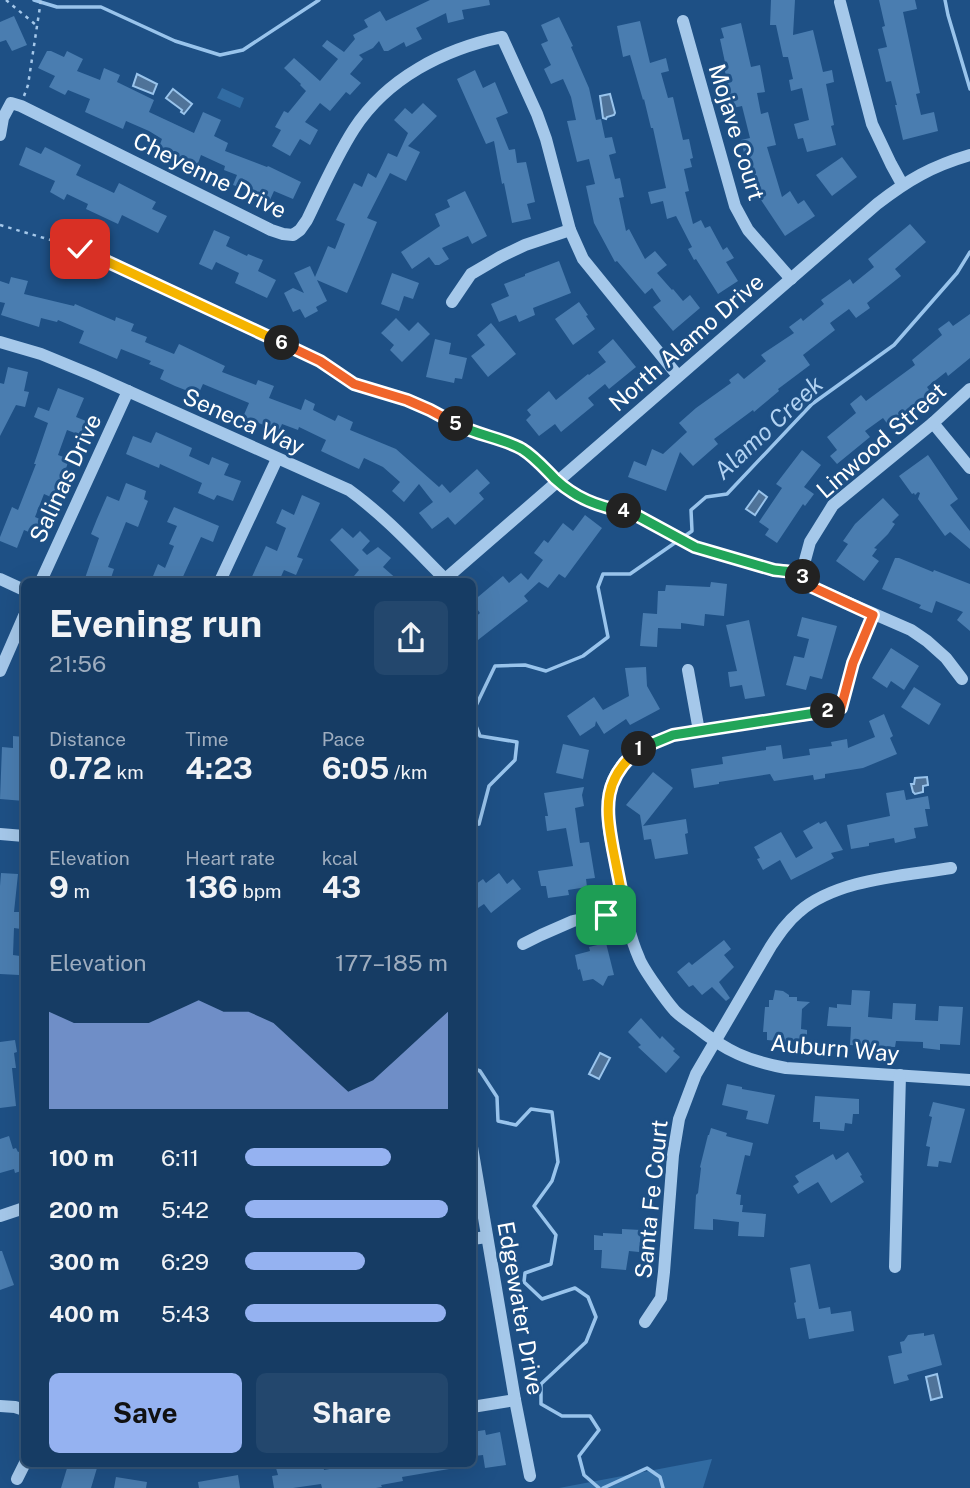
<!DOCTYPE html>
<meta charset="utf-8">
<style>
body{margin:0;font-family:"Public Sans",sans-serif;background:#23476d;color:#f1f3f6;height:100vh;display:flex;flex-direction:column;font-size:26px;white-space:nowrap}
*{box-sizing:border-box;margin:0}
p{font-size:23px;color:#9eadbf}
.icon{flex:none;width:38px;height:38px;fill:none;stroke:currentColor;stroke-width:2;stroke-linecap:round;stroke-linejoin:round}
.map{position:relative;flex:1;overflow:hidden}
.drawer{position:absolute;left:21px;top:578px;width:455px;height:889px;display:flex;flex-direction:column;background:#163c64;border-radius:10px;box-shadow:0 7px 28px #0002,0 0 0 2px #355678}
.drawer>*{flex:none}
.pin{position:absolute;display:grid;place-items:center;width:60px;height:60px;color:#fff;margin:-30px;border-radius:14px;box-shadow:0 4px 10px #0006}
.km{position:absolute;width:35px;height:35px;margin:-18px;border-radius:50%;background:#222;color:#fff;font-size:19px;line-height:35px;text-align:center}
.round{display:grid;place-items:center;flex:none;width:74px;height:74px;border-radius:10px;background:#23476d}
.overview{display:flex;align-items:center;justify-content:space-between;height:119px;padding:0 28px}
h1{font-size:38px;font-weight:700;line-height:52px}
.figures{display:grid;grid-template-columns:repeat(3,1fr);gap:10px;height:119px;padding:7px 28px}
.figures div{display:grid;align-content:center}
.figures b{font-size:30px;font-weight:700}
.figures small{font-size:19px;font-weight:400}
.figures p{font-size:19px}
.chart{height:196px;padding:14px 28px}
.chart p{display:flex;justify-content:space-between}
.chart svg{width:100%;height:126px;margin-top:7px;fill:#95b2f1;opacity:.7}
.cta{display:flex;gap:14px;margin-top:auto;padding:14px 28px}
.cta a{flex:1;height:80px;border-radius:10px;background:#95b2f1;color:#111;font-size:28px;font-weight:700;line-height:80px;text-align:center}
.cta a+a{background:#23476d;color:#f1f3f6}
ul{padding:0 28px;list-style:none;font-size:23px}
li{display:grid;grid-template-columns:112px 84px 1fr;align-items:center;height:52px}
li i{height:18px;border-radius:9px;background:#95b2f1}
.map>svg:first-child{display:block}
.green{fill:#316ba2}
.water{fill:#4f7399;stroke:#99c4ec;stroke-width:2}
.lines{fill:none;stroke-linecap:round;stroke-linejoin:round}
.stream{stroke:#99c4ec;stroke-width:3.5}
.building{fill:#4a7db0}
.path{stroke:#a5c8ea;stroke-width:2.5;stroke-dasharray:3.5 5;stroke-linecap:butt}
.minor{stroke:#a5c8ea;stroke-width:12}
.split-1-casing{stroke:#fff;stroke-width:14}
.split-2-casing{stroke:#fff;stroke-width:14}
.split-3-casing{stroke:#fff;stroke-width:14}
.split-4-casing{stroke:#fff;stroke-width:14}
.split-5-casing{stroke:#fff;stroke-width:14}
.split-6-casing{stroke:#fff;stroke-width:14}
.split-7-casing{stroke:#fff;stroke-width:14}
.split-1{stroke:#f5b400;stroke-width:9}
.split-2{stroke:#22a559;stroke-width:9}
.split-3{stroke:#f0652b;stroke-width:9}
.split-4{stroke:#22a559;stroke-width:9}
.split-5{stroke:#22a559;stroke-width:9}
.split-6{stroke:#f0652b;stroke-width:9}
.split-7{stroke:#f5b400;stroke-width:9}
.labels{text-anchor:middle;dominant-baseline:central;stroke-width:6;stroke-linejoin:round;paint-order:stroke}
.street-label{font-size:23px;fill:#fff;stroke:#1e5085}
.water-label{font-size:24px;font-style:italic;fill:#b1d2f2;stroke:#1e5085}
</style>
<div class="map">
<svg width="970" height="1488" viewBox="0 0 970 1488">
<rect width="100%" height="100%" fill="#1e5085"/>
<g class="green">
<polygon points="222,88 244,98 240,108 217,98"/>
<polygon points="712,1459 703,1488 559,1488"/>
</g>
<g class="water">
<polygon points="137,74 157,84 153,94 133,86"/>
<polygon points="173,89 192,104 184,114 181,112 182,110 166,98"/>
<polygon points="610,94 615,113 614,115 607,117 606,119 603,118 600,96"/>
<polygon points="759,491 767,497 755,515 746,509"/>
<polygon points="927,777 928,785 923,786 923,792 915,794 913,792 911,784 914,784 915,778"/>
<polygon points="600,1053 610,1058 599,1079 589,1074"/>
<polygon points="937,1374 942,1397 931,1400 926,1377"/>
</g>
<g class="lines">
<g class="stream">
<polyline points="34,0 57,7 101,7 175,41 220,55 243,50 319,0"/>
<polyline points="945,0 948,15 970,89"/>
<polyline points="472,714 495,666 525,665 546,671 583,656 608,637 598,587 603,574 630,574 692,531 691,510 706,497 727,494 812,404 894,345 957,273 970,252"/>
<polyline points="472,716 480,736 517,742 515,760 489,786 479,824 472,825"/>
<polyline points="472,1068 480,1071 497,1097 498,1121 516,1125 531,1109 552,1112 558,1162 552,1181 534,1206 556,1235 551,1264 525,1273 524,1282 542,1299 575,1288 588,1297 596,1317 586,1342 541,1384 541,1404 562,1416 590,1416 599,1430 579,1456 584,1475 599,1488"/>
<polyline points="603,1488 647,1468 660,1477 663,1488"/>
</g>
</g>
<g class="building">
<polygon points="430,0 489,0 490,5 462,10 464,19 448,23 446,13 416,28 422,39 406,47 404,42 388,51 384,51 379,41 373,48 359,55 363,59 350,74 361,83 350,95 346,92 330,111 320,103 305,122 318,130 310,145 300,139 290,156 272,146 281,130 275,127 284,111 288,113 306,91 300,85 301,84 284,68 294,58 320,81 338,59 322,46 327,40 344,52 355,39 353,35 368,27 364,20 380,11 386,21"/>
<polygon points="771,0 795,0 793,35 813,30 823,72 832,70 834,82 826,84 834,125 831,126 836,145 807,152 803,138 798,139 794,124 809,120 802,88 791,91 789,80 793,79 788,57 783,57 776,25 770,25"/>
<polygon points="879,0 915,0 917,9 903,12 920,93 916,94 921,115 934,112 938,131 903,140 895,105 897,105 891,81 886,82 878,49 887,47 882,27 885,26"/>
<polygon points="14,16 27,45 12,51 6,40 0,42 0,22"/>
<polygon points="559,17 573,46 571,47 589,88 596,120 601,119 605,138 612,137 616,153 609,155 615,179 620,178 624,197 619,198 626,231 629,229 645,259 655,251 667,265 657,273 672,290 673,289 683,301 690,295 700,308 673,331 653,307 661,301 652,288 645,294 617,261 615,262 594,223 586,186 595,184 589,159 577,162 567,121 576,120 571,97 563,79 551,84 544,69 551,65 541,44 548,41 541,25"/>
<polygon points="640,21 650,63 666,58 669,71 661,73 668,98 673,97 683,140 689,139 693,158 690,159 692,167 684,169 689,191 685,192 693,224 701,220 705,228 710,226 723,250 727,247 734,258 726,262 738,281 718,294 696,259 694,260 688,249 692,247 676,216 667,219 663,201 651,204 648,192 666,188 653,128 651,128 644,99 643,100 630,55 623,57 617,26"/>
<polygon points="741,23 751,67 760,65 765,92 757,93 761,114 768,112 776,145 767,147 782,197 790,191 798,204 804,200 815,216 785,236 759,197 758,197 752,178 755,177 747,152 744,153 741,140 750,138 742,106 733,108 724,67 726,67 720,39 724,38 721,28"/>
<polygon points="47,51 51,51 64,57 67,51 83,59 77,71 100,80 104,68 120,75 117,82 154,100 149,112 194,133 203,112 221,120 214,136 228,143 225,151 267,167 268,166 301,182 293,199 274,191 269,202 254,195 255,193 233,185 237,175 224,170 225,166 201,155 197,166 159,147 162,139 149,131 126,121 123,129 85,112 90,99 68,90 65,95 49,87 55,76 38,68"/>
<polygon points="475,70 483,88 495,82 508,113 496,118 509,150 515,149 517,163 526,162 535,202 527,204 531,219 512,223 504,183 502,184 494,141 486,144 457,79"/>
<polygon points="423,103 437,116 408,146 420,152 406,181 390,173 367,218 377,222 347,293 317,280 327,301 316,307 318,311 305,318 300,309 293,312 284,293 293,288 304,293 294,273 310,266 315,277 328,246 335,249 345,224 336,220 354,183 362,187 368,173 376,178 388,153 397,157 408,133 394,120 405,108 412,114"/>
<polygon points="26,147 41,154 45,147 81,165 76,175 114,193 119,183 156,202 152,209 167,216 158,233 122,215 118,224 86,209 88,204 67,194 64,200 50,192 55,181 19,165"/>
<polygon points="842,157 857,177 832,196 816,175"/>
<polygon points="465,191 487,236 472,244 468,236 442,248 449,259 439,265 435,265 429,257 412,269 401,252 440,226 435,214 450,207 447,200"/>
<polygon points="910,224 926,242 895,269 901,276 867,303 870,308 856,318 849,309 830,323 835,330 803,355 810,365 778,389 779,391 754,412 753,410 714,439 718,444 693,466 680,452 666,491 628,477 634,461 646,466 652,449 663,454 687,432 679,423 696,408 731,383 729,380 738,373 744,379 766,361 761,355 794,333 789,327 801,318 803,321 824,304 821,300 850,279 853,284 874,267 868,259"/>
<polygon points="214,230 230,237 226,246 247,256 248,254 263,260 258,271 276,280 267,298 235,283 239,273 216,262 212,270 199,264"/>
<polygon points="559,261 571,293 533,308 535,315 519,322 516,315 499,322 491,304 509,296 504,284 525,276 525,274"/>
<polygon points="392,273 419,283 413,299 404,296 399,311 381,304"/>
<polygon points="11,277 28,281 24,294 74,306 75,304 115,321 116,317 134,324 131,331 147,337 145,342 174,354 179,344 225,366 222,372 256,385 258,380 274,386 269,398 301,410 305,399 315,404 313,410 335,421 338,415 353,422 350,430 396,449 439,487 442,484 450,493 477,469 490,483 479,493 484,499 455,525 448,517 432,529 419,513 433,502 419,484 404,502 392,491 400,482 383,467 364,458 359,469 321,451 326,440 299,427 298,430 282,424 279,431 243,417 249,403 203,384 198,395 175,386 160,379 164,370 149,364 151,361 121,349 117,359 103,353 79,343 84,331 58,320 57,322 41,318 39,327 1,315 5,303 0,302 0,281 9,284"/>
<polygon points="579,302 588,315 586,316 595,329 573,345 555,319"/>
<polygon points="970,314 970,358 948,376 946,372 927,387 931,393 899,416 900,418 889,426 883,418 865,431 870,437 837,464 830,456 837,450 827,437 856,413 850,404 861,395 866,401 915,365 912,360 942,335 938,329 949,321 953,326"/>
<polygon points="396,318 409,331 418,322 430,334 402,362 390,350 394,345 381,333"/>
<polygon points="491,323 516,354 488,377 471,356 485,345 477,335"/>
<polygon points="435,339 451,343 449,354 467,358 462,379 455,378 454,383 426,377"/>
<polygon points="613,339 636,367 609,389 605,384 588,398 594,405 561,432 555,424 539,436 526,420 531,415 527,410 549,391 556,400 588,374 589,375 606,362 598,352"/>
<polygon points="8,367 28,372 24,391 29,392 25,407 16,405 0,436 0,383 4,384"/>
<polygon points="58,388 84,398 76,417 86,421 80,435 67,430 58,455 69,459 64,475 53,498 44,494 35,517 42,520 36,535 24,530 17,548 0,541 0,537 12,507 18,510 36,464 34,464 48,423 34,417 38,407 49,411"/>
<polygon points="156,432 192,448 189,456 209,465 212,457 229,464 224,475 241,481 233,501 217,495 214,500 198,493 202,483 160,464 159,468 126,454 133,436 151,443"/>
<polygon points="802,450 821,465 804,487 814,494 805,506 803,504 777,543 765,535 769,529 759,522 782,488 776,484"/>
<polygon points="928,455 958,499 950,505 970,531 970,549 950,532 945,536 918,499 920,493 918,492 915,495 914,493 912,494 899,476"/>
<polygon points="126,483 146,491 144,499 148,501 138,527 126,522 108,567 114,569 110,581 84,581 99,538 91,534 97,519 107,496 119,501"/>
<polygon points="302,495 320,503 297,557 303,559 296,575 284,570 279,581 250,581 266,546 277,551 286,528 276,523 282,509 294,515"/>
<polygon points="883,498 899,515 892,522 895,524 888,534 874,548 877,549 872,556 879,561 864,581 836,561 848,544 843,541 855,524"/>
<polygon points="174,507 219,526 213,542 201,537 181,581 151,581 158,564 165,568 174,546 169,544 177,526 167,522"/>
<polygon points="585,515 602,528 565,578 559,574 548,588 539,582 524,596 528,601 478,640 472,633 472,620 480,613 472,602 503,576 509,583 521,573 528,580 543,560 534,553 544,540 548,543 563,523 573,531"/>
<polygon points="342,528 353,538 360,531 370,541 362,550 367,555 378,547 391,558 383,567 399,581 360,581 354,576 359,570 330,540"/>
<polygon points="895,558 899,558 933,572 934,570 970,584 970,631 957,620 963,612 936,601 932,613 919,608 921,605 882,589"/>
<polygon points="711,582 727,584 724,616 705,614 704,626 681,623 681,629 658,628 657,647 640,646 643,613 657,614 658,591 665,591 666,585 710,587"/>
<polygon points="802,617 837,626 822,679 810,676 806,690 786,685 794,656 804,658 809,639 797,636"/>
<polygon points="749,620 765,696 745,699 742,685 730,687 728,672 737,671 726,625"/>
<polygon points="891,648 919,666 904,690 891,681 887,688 872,678"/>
<polygon points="646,667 647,686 660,709 630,725 626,719 604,734 596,721 595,726 580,736 567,716 594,697 603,710 629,696 625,668"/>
<polygon points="914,687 941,704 929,725 901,707"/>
<polygon points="884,714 893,736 890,738 897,754 863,768 825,774 825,778 814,780 813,775 774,781 770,774 719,782 719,784 694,788 691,769 723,764 722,757 766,750 766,747 781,745 783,759 810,755 809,749 832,746 831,742 847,739 848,748 875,737 869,721"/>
<polygon points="13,736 24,737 24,801 0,799 2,747 13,748"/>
<polygon points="563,744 589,750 583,779 556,773"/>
<polygon points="653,772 673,788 643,826 686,819 688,833 685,834 688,854 655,859 651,839 644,840 640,815 626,805"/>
<polygon points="584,787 582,795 584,806 575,808 580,843 589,842 595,878 586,879 587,887 568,890 569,895 548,898 546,886 541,886 538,871 573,866 566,828 547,831 545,816 548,816 544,793"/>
<polygon points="904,790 906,800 928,796 930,809 925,809 928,826 914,828 916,838 895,843 894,838 869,843 869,846 851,849 847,825 890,816 886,793"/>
<polygon points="826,821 843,850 831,853 834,858 791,880 780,860 763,870 757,859 760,858 754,847 781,832 796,858 813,848 803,831 819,822 820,824"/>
<polygon points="1,873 18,874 14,912 22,912 21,929 14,928 13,955 20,956 19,975 0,974 0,886"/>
<polygon points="499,873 507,884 513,879 521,889 491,913 484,904 472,912 472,887 483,879 486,883"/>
<polygon points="724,940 731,949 724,955 734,967 719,982 730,998 726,1001 712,987 702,995 693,985 689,987 677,972 689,962 692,965"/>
<polygon points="606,943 614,975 608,976 603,986 593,979 583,981 580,969 578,970 575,955 590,951 589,947"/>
<polygon points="775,990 783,991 789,995 789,997 797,997 797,1001 810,1002 802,1009 801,1029 807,1030 807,1044 767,1040 767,1032 763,1032 765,1007 769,1007 769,1000 773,1000"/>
<polygon points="852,990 870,991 868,1017 892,1019 893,1003 916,1004 915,1020 938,1021 939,1006 963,1007 960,1045 940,1044 940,1050 923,1048 923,1042 896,1041 895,1047 850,1045 851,1027 827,1026 829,1007 837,1008 837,1004 851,1005"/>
<polygon points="641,1018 660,1039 662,1036 675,1049 673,1051 680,1057 666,1073 638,1047 641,1045 628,1032"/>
<polygon points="15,1040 17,1052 14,1053 16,1068 12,1068 16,1106 0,1108 0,1042"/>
<polygon points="727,1084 742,1087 742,1089 775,1095 768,1124 746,1119 748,1111 722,1105"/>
<polygon points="815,1096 859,1099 859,1114 853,1114 852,1124 845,1123 844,1131 820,1129 820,1122 813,1122"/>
<polygon points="933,1102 965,1109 951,1163 939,1161 938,1167 927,1166 930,1147 926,1146 932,1117 929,1116"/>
<polygon points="711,1128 727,1133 726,1136 753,1143 750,1156 745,1155 736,1194 741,1195 740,1205 743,1205 742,1212 766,1214 764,1237 738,1236 739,1222 713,1219 713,1230 694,1229 696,1195 698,1193 701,1168 700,1167 708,1135 709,1135"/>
<polygon points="9,1136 13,1149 16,1148 18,1152 24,1150 24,1170 15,1173 14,1169 0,1173 0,1139"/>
<polygon points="848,1152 862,1175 860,1176 864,1182 831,1203 818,1182 798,1194 793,1186 799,1182 795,1176 833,1154 836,1160"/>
<polygon points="622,1229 641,1230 639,1252 629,1251 626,1270 601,1268 602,1250 594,1250 594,1235 603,1236 603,1233 622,1234"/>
<polygon points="0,1251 2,1251 14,1285 0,1290"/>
<polygon points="810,1264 819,1309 830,1307 831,1314 851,1311 854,1331 809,1339 805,1318 797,1319 794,1303 796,1302 790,1268"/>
<polygon points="924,1333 924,1336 934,1334 942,1365 907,1375 909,1380 894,1384 888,1356 902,1353 900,1342 904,1341 908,1335"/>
<polygon points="485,1430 486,1435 500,1432 506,1465 485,1468 483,1455 474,1456 472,1432"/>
<polygon points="80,1463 97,1468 91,1488 61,1488 68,1465 79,1468"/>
<polygon points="306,1463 323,1463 324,1470 358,1464 358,1463 454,1463 455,1468 402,1477 403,1481 381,1485 382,1487 376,1488 322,1488 321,1484 293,1488 274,1488 272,1476 278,1475 276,1468"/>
<polygon points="238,1475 240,1488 199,1488 198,1482"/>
<polygon points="116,1477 147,1482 146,1488 114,1488"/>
</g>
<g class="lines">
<g class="path">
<polyline points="6,0 36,25"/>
<polyline points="24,96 28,85 41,0"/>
<polyline points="0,225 81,249 320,361 354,384 407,400 430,410 460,427 522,449 549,472"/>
<path d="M567 488C578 496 589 503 602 507 613 511 625 510 636 515L703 550 773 570 791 572"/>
</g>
<g class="minor">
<polyline points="840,2 872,124 891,164 902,184"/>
<polyline points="683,21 735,206 748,230 791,279"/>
<path d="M0 135 3 118 11 103 21 106 271 230 283 234 293 235 300 230 307 220C322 189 336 157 354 129 387 78 444 49 502 37L537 114 546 139 570 230 583 259 678 376"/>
<polyline points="452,302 471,274 500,257 525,245 570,230"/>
<path d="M0 342 41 354 92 375 349 490C385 516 414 548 445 579"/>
<polyline points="933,423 970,468"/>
<polyline points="0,579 24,590"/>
<polyline points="41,581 128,391"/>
<polyline points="220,581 277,459"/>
<path d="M443 581 877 204C908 180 932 166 970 155"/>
<path d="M873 615 853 663 841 708C805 717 767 720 731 726 697 731 657 733 631 756 617 768 609 785 608 803 606 826 613 849 617 871 623 900 627 931 639 958 643 969 667 1002 675 1011 681 1017 689 1022 696 1027 726 1051 748 1061 786 1068L970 1080"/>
<polyline points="688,670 699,731"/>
<polyline points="0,671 24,616"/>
<polyline points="962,679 946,658 927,641 911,630 810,586 801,575 810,542 833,505 933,423 970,389"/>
<polyline points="0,834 24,836"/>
<polyline points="523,944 541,935 573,921 625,910"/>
<polyline points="472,1147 515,1400 530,1476"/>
<polyline points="0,1216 24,1208"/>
<polyline points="472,1239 487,1237"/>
<polyline points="895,1267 900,1075"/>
<path d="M645 1322 661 1298 664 1272 673 1155 679 1119 696 1074 771 946C779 934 787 922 799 912 836 879 904 876 951 868"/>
<polyline points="0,1406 15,1407 24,1410"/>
<polyline points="472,1407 515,1400"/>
<polyline points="17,1479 25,1463"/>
</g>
</g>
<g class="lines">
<defs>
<path id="split-1" d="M606 915 625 910C621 890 617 869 613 849 605 806 603 779 639 749"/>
<polyline id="split-2" points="639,749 673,735 828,711"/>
<polyline id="split-3" points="803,577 810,586 873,615 853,663 841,708 828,711"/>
<path id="split-4" d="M624 511 636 515 695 547 774 570C783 571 795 571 803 577"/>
<path id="split-5" d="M456 424C476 435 503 438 522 449 535 457 545 469 555 479 574 497 598 507 624 511"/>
<polyline id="split-6" points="282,343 320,361 354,384 407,400 430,410 456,424"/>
<polyline id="split-7" points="80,249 282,343"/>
</defs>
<use href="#split-1" class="split-1-casing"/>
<use href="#split-2" class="split-2-casing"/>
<use href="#split-3" class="split-3-casing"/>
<use href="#split-4" class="split-4-casing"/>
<use href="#split-5" class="split-5-casing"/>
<use href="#split-6" class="split-6-casing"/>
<use href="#split-7" class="split-7-casing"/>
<use href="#split-1" class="split-1"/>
<use href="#split-2" class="split-2"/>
<use href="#split-3" class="split-3"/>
<use href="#split-4" class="split-4"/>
<use href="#split-5" class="split-5"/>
<use href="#split-6" class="split-6"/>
<use href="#split-7" class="split-7"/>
</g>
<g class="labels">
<g class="street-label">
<text transform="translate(737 132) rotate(73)">Mojave Court</text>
<text transform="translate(210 175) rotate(26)">Cheyenne Drive</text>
<text transform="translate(686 342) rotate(-41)">North Alamo Drive</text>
<text transform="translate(244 421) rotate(24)">Seneca Way</text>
<text transform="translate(881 440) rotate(-41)">Linwood Street</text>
<text transform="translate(65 478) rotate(-65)">Salinas Drive</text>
<text transform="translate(835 1048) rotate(5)">Auburn Way</text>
<text transform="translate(651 1199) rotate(-84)">Santa Fe Court</text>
<text transform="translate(521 1308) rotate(80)">Edgewater Drive</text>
</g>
<g class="water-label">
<text transform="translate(768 427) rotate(-43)">Alamo Creek</text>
</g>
</g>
</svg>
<div class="pin" style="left:606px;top:915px;background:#1e9e55"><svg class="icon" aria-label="arrive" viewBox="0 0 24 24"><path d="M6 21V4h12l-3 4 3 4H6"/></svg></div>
<div class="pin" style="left:80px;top:249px;background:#d93025"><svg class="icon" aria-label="check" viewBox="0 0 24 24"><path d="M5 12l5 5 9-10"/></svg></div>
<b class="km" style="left:639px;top:749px">1</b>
<b class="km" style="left:828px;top:711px">2</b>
<b class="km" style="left:803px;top:577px">3</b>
<b class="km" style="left:624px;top:511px">4</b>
<b class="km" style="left:456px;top:424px">5</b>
<b class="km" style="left:282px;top:343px">6</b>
<section class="drawer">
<div class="overview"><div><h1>Evening run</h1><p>21:56</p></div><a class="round"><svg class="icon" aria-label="share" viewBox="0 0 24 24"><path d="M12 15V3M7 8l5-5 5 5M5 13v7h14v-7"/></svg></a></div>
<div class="figures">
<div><p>Distance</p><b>0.72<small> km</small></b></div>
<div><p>Time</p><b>4:23</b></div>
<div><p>Pace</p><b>6:05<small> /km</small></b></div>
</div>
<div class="figures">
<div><p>Elevation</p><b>9<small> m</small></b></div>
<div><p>Heart rate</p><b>136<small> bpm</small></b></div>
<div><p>kcal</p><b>43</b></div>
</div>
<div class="chart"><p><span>Elevation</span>177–185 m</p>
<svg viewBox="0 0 160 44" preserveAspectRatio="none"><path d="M0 44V10L10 14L20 14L30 14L40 14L50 10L60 6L70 10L80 10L90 14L100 22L110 30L120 38L130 34L140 26L150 18L160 10V44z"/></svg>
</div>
<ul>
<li><b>100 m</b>6:11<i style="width:72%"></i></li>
<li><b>200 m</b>5:42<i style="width:100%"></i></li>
<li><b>300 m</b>6:29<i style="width:59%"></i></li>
<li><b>400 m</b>5:43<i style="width:99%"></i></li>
</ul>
<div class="cta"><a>Save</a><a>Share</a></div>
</section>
</div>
